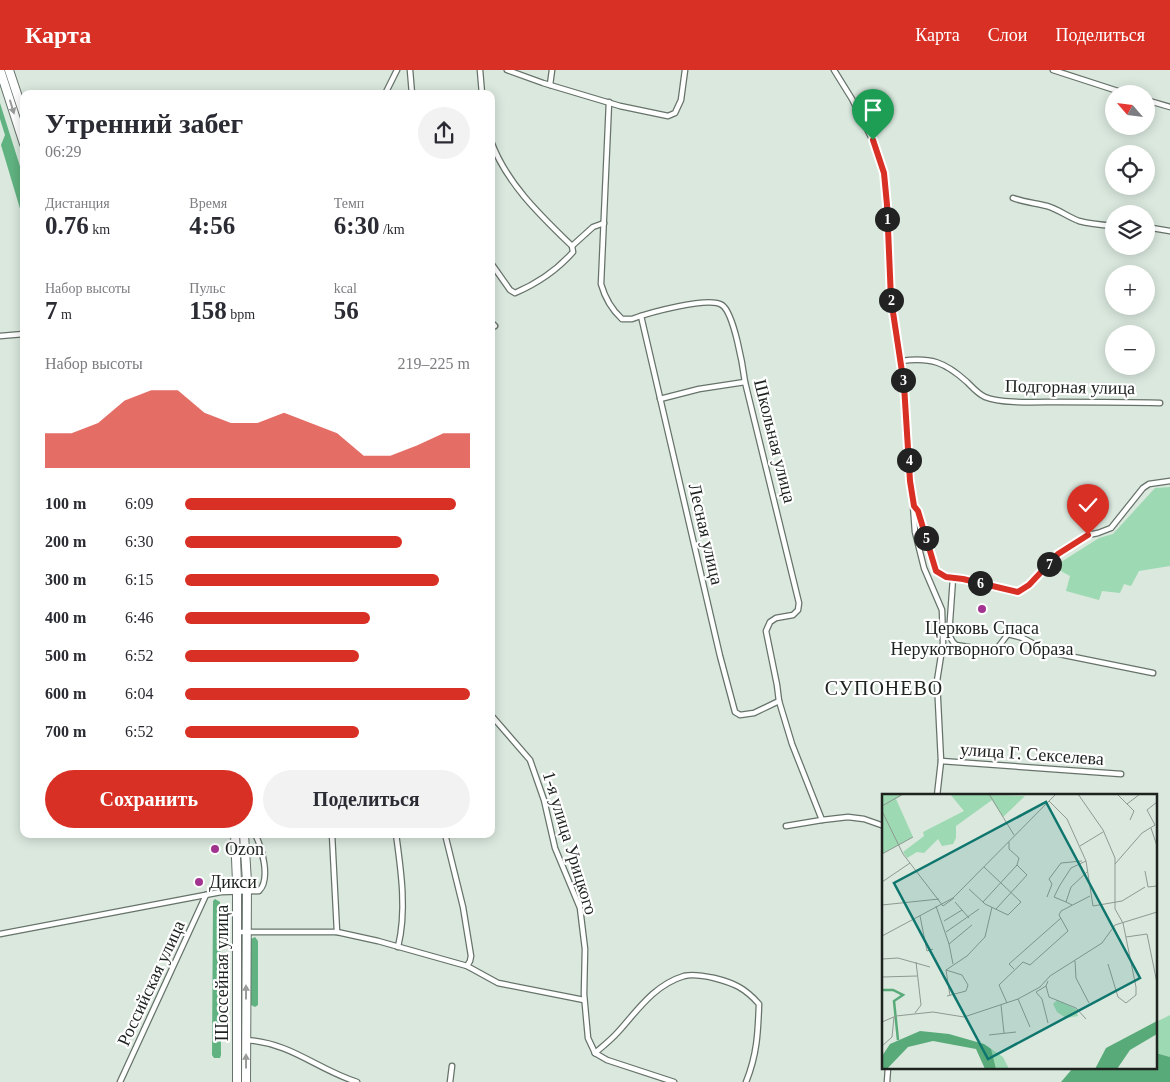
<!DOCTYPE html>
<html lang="ru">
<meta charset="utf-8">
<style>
body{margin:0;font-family:"Times New Roman",serif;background:#f2f2f3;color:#2b2b33;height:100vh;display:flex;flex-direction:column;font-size:19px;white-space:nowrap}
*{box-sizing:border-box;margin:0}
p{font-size:16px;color:#7c7c81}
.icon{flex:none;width:28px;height:28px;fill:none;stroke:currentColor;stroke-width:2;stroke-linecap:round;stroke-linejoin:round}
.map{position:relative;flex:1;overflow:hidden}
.sheet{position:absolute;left:20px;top:20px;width:475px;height:748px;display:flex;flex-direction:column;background:#fff;border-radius:10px;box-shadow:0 2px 12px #0003}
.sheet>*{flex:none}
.needle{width:32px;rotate:298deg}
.tools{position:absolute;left:1105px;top:15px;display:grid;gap:10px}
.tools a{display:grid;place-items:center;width:50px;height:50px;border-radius:50%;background:#fff;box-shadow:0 2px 12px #0003;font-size:25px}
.pin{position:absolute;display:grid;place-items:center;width:42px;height:42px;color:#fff;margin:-51px -21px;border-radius:50% 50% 50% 0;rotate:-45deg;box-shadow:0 0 5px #0007}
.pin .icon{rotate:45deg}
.km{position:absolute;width:25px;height:25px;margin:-12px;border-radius:50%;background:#222;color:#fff;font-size:14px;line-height:25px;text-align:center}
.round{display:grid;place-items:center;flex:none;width:52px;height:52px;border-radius:26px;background:#f2f2f3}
.summary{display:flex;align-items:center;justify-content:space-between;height:85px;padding:0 25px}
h1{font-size:28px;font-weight:700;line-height:38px}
.metrics{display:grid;grid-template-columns:repeat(3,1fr);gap:8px;height:85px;padding:5px 25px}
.metrics div{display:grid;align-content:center}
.metrics b{font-size:25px;font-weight:700}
.metrics small{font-size:14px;font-weight:400}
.metrics p{font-size:14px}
.chart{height:140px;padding:10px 25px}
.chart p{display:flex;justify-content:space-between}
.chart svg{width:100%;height:90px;margin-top:5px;fill:#d93025;opacity:.7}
.button{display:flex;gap:10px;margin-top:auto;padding:10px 25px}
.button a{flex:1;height:58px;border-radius:30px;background:#d93025;color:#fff;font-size:20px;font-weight:700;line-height:58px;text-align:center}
.button a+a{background:#f2f2f3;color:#2b2b33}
ul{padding:0 25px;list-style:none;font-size:16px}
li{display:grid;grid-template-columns:80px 60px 1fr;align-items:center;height:38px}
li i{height:12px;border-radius:6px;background:#d93025}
header{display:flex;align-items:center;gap:30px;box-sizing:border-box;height:70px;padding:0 25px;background:#d93025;color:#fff}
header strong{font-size:24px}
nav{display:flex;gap:28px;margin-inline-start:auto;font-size:18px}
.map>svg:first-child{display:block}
.green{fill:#9dd9b2}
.forest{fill:#60b380}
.water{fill:#58ab79}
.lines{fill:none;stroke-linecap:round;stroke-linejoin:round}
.minor-casing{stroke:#66736a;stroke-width:7}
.primary-casing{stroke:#66736a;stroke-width:10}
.minor{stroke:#fff;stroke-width:4.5}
.primary{stroke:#fff;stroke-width:8}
.oneway{fill:#999c9a}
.route-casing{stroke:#fff;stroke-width:10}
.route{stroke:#d93025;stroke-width:6}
.poi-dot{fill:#a33390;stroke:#fff;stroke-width:2}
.labels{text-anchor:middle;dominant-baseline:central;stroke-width:4.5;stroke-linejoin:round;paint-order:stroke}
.street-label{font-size:18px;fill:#1d221f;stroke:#fff}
.poi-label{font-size:18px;fill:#1d221f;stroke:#fff;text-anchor:start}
.quarter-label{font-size:20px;letter-spacing:1px;fill:#1d221f;stroke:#fff}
.inset-river{fill:none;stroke:#58ab79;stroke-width:2.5}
.inset-road{fill:none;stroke:#8e9992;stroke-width:1}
.view{fill:#0f766e;fill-opacity:0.15;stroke:#0f766e;stroke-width:2.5}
.inset-edge{fill:none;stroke:#1d221f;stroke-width:2.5}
</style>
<header>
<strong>Карта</strong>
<nav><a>Карта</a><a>Слои</a><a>Поделиться</a></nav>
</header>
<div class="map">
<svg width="1170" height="1012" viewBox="0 0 1170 1012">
<rect width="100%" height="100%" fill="#dae8de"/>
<g class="green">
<polygon points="1170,417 1170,496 1139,501 1131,516 1124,514 1120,523 1102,521 1099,530 1066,521 1070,506 1059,500 1058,494 1099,468 1113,464 1155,418"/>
<polygon points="1170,945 1170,987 1156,983 1156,952"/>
</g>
<g class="forest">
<polygon points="0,33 24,109 24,152 1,75 5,65 0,49"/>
<polygon points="215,829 220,832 221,985 220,988 214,988 212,985 213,831"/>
<polygon points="255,867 258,871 258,935 255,937 251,935 251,869"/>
</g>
<polygon class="water" points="1156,983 1170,987 1170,1012 1061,1012 1073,998 1156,998"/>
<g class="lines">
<defs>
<g id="minor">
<polyline points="410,0 412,24"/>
<polyline points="480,0 482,24"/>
<polyline points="507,0 543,13 620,36 668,46 675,43 681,30 685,0"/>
<polyline points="834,0 852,29 873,71 884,103 887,135 891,229 904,315 915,462 924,498 942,540 943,573 937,611 941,691 937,726"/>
<polyline points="1053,0 1127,24"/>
<polyline points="550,15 552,0"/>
<polyline points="385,24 397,0"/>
<polyline points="1146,30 1170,37"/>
<path d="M609 32 601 214C605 228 611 239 622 249H632C648 243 709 226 722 235 734 243 743 297 745 312L799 533 798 540 793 545 776 548 770 552 766 561 777 615 779 631 792 674 822 750 848 747 864 749 884 756"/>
<path d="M491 71C506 113 541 146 572 176L593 157 604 153"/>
<path d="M1013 128C1024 132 1035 133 1047 136 1058 139 1068 147 1079 151 1090 154 1102 155 1114 156"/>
<polyline points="1146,157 1170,161"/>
<path d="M491 193 510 220 515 223C536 214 558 199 573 182L572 176"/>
<polyline points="641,246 720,586 735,642 740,645 754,643 779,631"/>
<polyline points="491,252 495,256"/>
<polyline points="0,266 24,264"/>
<path d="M901 291C931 287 945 292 967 312 972 317 978 324 985 327 1002 334 1038 332 1057 332 1091 332 1126 332 1160 333"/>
<polyline points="660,329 699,319 745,312"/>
<polyline points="914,436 918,441 936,501 941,505 953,508 949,565 953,572 956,575 993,581 996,580 1008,564 1023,568 1049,582 1153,603"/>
<polyline points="953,508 963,509 1017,522 1029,515 1058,484 1074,473 1088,465 1098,463 1111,458 1143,418 1149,414 1170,411"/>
<polyline points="491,645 530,690 544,730 555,778 580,838 585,879 584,924 588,968 595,983"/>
<polyline points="941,691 1121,704"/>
<polyline points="786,756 822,750"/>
<polyline points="332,764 337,862"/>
<path d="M396 764C401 800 407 841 398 877"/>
<polyline points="237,862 337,862 378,871 467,896 470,891 471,886 463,837 445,764"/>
<path d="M0 864 221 822 259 821C271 809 262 778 255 764"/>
<polyline points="467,896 498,913 584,930"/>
<path d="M246 970C292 973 316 999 357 1012"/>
<path d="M595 983C603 976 611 970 618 962 637 941 654 915 684 906 692 904 705 906 714 908 734 913 745 918 759 934 758 963 757 985 746 1012"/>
<polyline points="595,983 607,990 674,1012"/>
<polyline points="120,1012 206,825"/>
<polyline points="450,1012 452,996"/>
<polyline points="887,1012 888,998"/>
</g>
<g id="primary">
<polyline points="0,0 24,74"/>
<polyline points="9,0 24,45"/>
<polyline points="235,764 237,812 237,1012"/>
<polyline points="244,764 247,812 246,1012"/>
</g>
</defs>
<use href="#minor" class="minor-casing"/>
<use href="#primary" class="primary-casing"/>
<use href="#minor" class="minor"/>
<use href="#primary" class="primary"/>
</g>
<defs><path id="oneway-solid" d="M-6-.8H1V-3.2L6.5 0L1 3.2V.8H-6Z" transform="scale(1.25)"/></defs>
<g class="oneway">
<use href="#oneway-solid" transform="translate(12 37) rotate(73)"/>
<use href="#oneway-solid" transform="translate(246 922) rotate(-90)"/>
<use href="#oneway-solid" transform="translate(246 991) rotate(-90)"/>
</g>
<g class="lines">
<defs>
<polyline id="route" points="873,70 884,103 887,135 891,229 904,315 910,411 914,436 918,441 936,501 946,507 963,509 1018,522 1029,515 1058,484 1088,465"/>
</defs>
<use href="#route" class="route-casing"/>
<use href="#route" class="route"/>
</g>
<g class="poi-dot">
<circle cx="982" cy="539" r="5"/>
<circle cx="215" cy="779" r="5"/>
<circle cx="199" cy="812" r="5"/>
</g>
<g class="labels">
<g class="street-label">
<text transform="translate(1070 317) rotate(1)">Подгорная улица</text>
<text transform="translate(775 371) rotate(76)">Школьная улица</text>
<text transform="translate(706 464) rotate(77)">Лесная улица</text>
<text transform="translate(1032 684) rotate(4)">улица Г. Секселева</text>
<text transform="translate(570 773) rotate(73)">1-я улица Урицкого</text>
<text transform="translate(222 903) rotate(-90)">Шоссейная улица</text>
<text transform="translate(151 913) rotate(-65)">Российская улица</text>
</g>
<g class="poi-label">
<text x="982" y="558" text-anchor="middle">Церковь Спаса<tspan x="982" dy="21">Нерукотворного Образа</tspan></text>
<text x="225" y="779">Ozon</text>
<text x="209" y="812">Дикси</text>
</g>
<g class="quarter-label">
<text x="884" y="618">СУПОНЕВО</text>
</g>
</g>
<g transform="translate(882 724)">
<rect width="275" height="275" fill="#dae8de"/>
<path d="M0 0H22L14 5 31 43 0 60ZM68 0 143 2 121 23 110 6 74 32V44L71 50 60 52 56 45 42 59 35 58 25 64 21 58 42 42 41 38 82 17ZM175 206 194 215 196 222 184 224 175 218 171 210ZM105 252 121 263 127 275H114Z" fill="#9dd9b2"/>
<path d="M275 227V240L248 256 235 275H213L224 254ZM38 237 67 240 102 250 109 255 114 275H103L94 255 51 247 26 253 5 275H0V262L8 250Z" fill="#58ab79"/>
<path class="inset-river" d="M0 196H11L21 201 12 207 16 246"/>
<path class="inset-road" d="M107 0 132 41M196 0 221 36 233 64V115L241 129 254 193V201L244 209 236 203 226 170M235 0 252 17 248 26M167 7 185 25 204 67 211 112 240 107 263 93M245 10 258 0M0 12 21 0M0 17 21 60 61 112 72 104M269 34 275 52M198 52 221 38M0 60 31 43M233 70 260 39 273 31 265 16 275 8M263 77 266 93 275 92M0 88 28 69M87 95 103 110 126 121 139 108 102 73M165 103 170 90 167 85 179 69 200 67M73 108 87 124M101 108 135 71M184 108 172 103 178 91 189 74 204 67M0 111 57 105M190 111 184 108 189 93 205 78M54 112 67 150 90 131M114 115 145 81 135 71 137 64 127 55V48M38 122 45 157 51 155M62 127 80 116M64 138 97 115M0 142 71 104 174 0M244 143 265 140 275 189M67 150 71 170M0 165 16 164 48 173M193 167 194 184 207 209M132 175 127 170 179 124M64 176 85 162 103 143 110 113M64 176 80 181 86 191 84 197 65 202M64 176 68 202M0 183 35 182M166 187 164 192 154 198 160 205 166 229M164 192 167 203 194 214 204 225M136 205 148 233M125 209 117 191 141 168 148 171 186 137 177 121 179 117 208 102M119 211 122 239M33 219 39 211 34 168M0 228 14 222 51 218 82 223 136 205 158 193 168 182 220 149 233 131 275 118M107 241 134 238M0 252 10 243 12 223"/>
<path class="view" d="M164 8 258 184 106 265 12 89Z"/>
<rect width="275" height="275" class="inset-edge"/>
</g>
</svg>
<div class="tools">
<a><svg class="needle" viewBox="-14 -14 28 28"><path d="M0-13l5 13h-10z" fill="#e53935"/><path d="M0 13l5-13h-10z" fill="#7c7c81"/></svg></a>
<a><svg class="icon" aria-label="locate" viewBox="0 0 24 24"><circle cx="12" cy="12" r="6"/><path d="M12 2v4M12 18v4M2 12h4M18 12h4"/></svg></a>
<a><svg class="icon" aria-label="layers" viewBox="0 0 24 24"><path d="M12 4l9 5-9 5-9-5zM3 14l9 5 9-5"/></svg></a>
<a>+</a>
<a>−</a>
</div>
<div class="pin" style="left:873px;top:70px;background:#1e9e55"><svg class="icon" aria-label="arrive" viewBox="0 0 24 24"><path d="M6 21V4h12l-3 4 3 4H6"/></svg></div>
<div class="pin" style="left:1088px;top:465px;background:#d93025"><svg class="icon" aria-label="check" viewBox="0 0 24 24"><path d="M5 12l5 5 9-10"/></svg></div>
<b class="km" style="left:887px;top:149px">1</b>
<b class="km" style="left:891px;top:230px">2</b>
<b class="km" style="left:903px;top:310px">3</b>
<b class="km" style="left:909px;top:390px">4</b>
<b class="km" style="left:926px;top:468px">5</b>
<b class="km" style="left:980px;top:513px">6</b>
<b class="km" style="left:1049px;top:494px">7</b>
<section class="sheet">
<div class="summary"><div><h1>Утренний забег</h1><p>06:29</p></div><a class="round"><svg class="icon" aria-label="share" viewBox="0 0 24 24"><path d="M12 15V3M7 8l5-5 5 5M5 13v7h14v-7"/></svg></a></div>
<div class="metrics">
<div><p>Дистанция</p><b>0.76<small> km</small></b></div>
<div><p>Время</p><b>4:56</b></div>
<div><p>Темп</p><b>6:30<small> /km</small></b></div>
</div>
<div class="metrics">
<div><p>Набор высоты</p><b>7<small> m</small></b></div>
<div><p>Пульс</p><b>158<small> bpm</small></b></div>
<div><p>kcal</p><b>56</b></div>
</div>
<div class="chart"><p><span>Набор высоты</span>219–225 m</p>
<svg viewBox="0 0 160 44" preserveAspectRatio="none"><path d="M0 44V27L10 27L20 22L30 11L40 6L50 6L60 17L70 22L80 22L90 17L100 22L110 27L120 38L130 38L140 33L150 27L160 27V44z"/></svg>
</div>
<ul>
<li><b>100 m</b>6:09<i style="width:95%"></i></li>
<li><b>200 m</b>6:30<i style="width:76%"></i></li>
<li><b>300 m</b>6:15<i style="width:89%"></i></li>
<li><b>400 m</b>6:46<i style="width:65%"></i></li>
<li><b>500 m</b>6:52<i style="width:61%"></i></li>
<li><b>600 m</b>6:04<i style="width:100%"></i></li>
<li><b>700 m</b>6:52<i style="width:61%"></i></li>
</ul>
<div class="button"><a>Сохранить</a><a>Поделиться</a></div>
</section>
</div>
